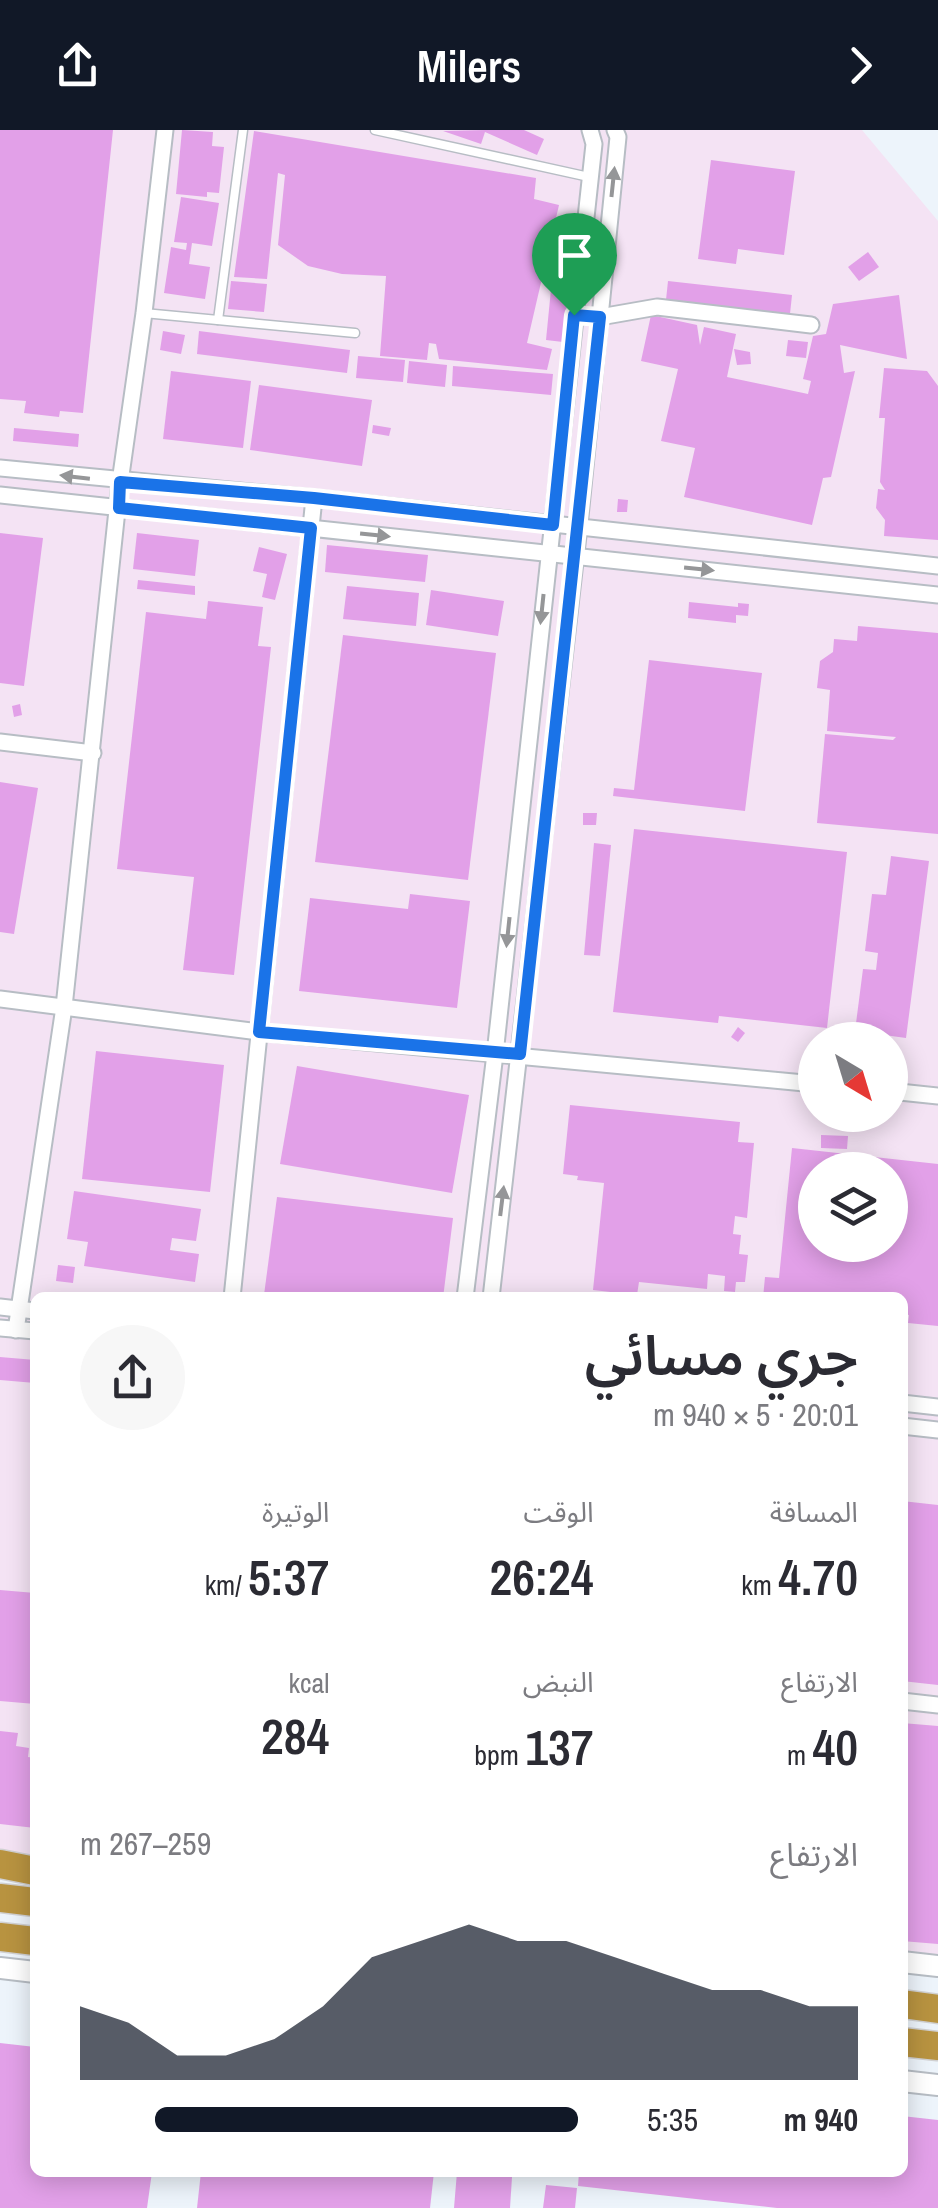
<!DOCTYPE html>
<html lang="ar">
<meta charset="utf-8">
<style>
body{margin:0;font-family:"Archivo Narrow","Noto Sans Arabic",sans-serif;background:#f7f7f7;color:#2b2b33;direction:rtl;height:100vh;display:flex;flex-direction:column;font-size:38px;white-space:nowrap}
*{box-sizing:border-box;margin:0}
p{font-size:32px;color:#7c7c81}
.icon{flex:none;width:55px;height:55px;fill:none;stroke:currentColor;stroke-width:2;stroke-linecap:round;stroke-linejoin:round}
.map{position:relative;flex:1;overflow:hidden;direction:ltr}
.details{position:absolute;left:30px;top:1162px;width:878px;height:885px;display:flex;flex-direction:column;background:#fff;border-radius:15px;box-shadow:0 5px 25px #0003;direction:rtl}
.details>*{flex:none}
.needle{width:65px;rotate:142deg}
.controls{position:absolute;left:798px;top:892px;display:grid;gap:20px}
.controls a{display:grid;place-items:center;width:110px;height:110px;border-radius:50%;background:#fff;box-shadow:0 5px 25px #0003;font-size:50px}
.pin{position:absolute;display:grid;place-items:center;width:85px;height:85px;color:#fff;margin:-102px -42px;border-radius:50% 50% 50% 0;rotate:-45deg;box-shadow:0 0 10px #0007}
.pin .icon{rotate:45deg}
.round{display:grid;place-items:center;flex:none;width:105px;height:105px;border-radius:52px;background:#f7f7f7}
.headline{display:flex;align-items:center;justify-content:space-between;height:170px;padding:0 50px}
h1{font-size:55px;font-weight:600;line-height:75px}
.metrics{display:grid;grid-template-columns:repeat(3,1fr);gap:15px;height:170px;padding:10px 50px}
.metrics div{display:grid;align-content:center}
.metrics b{font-size:50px;font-weight:600}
.metrics small{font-size:28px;font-weight:400}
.metrics p{font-size:28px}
.chart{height:280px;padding:20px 50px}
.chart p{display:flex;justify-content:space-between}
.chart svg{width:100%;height:180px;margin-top:10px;fill:#111827;opacity:.7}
ul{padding:0 50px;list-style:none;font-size:32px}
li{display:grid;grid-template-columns:160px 120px 1fr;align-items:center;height:75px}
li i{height:25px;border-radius:12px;background:#111827}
header{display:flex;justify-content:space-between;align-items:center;height:130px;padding:0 50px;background:#111827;color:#fff;font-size:45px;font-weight:600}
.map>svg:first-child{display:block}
.industrial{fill:#f4e3f4;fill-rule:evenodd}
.building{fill:#e2a0e8;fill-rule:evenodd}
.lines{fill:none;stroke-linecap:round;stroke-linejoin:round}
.lane-casing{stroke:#b7bdc4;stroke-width:11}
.street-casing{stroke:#b7bdc4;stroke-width:19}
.secondary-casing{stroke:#b7bdc4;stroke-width:24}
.highway-casing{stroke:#d0d0d1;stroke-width:31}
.lane{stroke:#fff;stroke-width:8}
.street{stroke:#fff;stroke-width:15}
.secondary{stroke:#fff;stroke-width:20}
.highway{stroke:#b89340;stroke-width:28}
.oneway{fill:#959698}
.route-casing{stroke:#fff;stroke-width:20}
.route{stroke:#1a73e8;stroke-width:12}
</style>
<header><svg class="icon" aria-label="forward" viewBox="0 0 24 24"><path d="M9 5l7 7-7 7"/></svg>Milers<svg class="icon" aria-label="share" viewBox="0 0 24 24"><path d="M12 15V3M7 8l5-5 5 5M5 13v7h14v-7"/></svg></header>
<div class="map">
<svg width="938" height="2078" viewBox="0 0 938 2078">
<rect width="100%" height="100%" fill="#edf4fb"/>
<path class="industrial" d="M0 0H862L938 91V1831L903 1827 902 1168H35V1731L0 1727ZM815 910H890V985H815ZM815 1040H890V1115H815Z"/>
<g class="building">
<polygon points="0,0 113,0 83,283 60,281 59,287 24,283 26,271 0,269"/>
<polygon points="182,0 213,2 212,16 224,17 219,63 207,62 207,67 176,64"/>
<polygon points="486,0 524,0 544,9 537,25 485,2 481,14 443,1"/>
<polygon points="254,1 536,48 534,69 559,75 527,213 552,219 547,240 439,229 436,214 429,213 427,230 380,226 386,146 342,144 308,136 278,115 285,45 278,43 267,149 234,147"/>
<polygon points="711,30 795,41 784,125 738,119 736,134 698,129"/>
<polygon points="181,67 219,73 212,116 192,113 189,134 210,137 205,169 164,163 171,117 186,120 187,113 174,112"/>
<polygon points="868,122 879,137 859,151 848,137"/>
<polygon points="553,139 570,141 563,212 546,210"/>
<polygon points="231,151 267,154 264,182 228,179"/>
<polygon points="668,151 792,165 790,184 666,170"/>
<polygon points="899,165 907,229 840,215 844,243 855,241 831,347 823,348 812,395 684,367 695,318 661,311 678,239 641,231 651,185 697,195 700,215 704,197 736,204 727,247 808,264 811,251 803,249 813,206 826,204 833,174"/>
<polygon points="163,201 185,205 181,224 160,220"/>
<polygon points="199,201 350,220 347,243 197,224"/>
<polygon points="788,210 808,212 806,228 786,226"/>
<polygon points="734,219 750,222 751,234 737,235"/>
<polygon points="358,226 405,230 403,252 356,248"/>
<polygon points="409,231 447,235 445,257 407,253"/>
<polygon points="453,236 553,244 551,265 452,256"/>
<polygon points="884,238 927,241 938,256 938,410 884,406 885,390 876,378 878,359 885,360 880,352 885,288 879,288"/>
<polygon points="171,241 251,251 243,318 163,309"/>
<polygon points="259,255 372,270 362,336 250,320"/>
<polygon points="373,295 391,298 389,306 372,303"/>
<polygon points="14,298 79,304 78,317 13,311"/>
<polygon points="618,369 628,370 627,382 617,382"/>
<polygon points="0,403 43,408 24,556 0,553"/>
<polygon points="137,403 199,410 195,446 133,439"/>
<polygon points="327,415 428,425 425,452 325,442"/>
<polygon points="259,417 287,424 275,470 262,467 267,444 253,441"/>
<polygon points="138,450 195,456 195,465 137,459"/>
<polygon points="347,456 419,463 416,496 343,489"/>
<polygon points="431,460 504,471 498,506 426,495"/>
<polygon points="208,471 263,477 258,516 271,517 234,845 183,840 194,747 117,739 146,482 206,489"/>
<polygon points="689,472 738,477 738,473 749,474 748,486 736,485 736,493 688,488"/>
<polygon points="858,496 938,503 938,704 817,693 825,604 893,610 896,607 827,601 830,560 817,558 820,531 833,522 834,509 857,511"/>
<polygon points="343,505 496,523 468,750 315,732"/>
<polygon points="649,530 762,543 745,681 613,666 614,658 634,660"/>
<polygon points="20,574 22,585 14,587 12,576"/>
<polygon points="0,652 38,658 14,804 0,802"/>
<polygon points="583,683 597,683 596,695 583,695"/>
<polygon points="634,699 847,722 827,898 719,886 718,893 613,882"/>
<polygon points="594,713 611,715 600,826 584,825"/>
<polygon points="891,726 929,731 906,908 855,901 863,839 876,840 878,823 865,821 872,764 886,765"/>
<polygon points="410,764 470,771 457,878 299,861 310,768 408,779"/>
<polygon points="738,897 745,903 738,912 731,907"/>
<polygon points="96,921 224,935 210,1062 82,1049"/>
<polygon points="297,936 469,965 452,1063 280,1034"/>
<polygon points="570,975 740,992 738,1012 754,1013 747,1088 735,1086 733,1104 741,1105 739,1124 748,1125 745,1152 736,1152 735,1162 724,1161 725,1146 708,1144 707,1159 639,1152 637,1165 593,1160 604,1053 577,1050 578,1046 563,1044"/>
<polygon points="821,1005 848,1006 847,1019 821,1018"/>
<path d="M792 1018 938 1034V1196L908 1193 909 1185 902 1184V1168H763L765 1147 779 1148ZM815 1040H890V1115H815Z"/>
<polygon points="74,1061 201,1079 196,1111 172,1108 170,1120 199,1124 195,1152 84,1136 88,1112 67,1109"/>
<polygon points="277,1067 453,1088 443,1168 264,1165"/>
<polygon points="58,1135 75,1137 73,1153 56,1151"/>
<polygon points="0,1227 35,1230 35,1253 0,1250"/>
<polygon points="902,1371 938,1375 938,1555 902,1551"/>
<polygon points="0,1460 35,1463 35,1574 0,1571"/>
<polygon points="902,1593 938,1596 938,1814 902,1811"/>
<polygon points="0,1601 18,1603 16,1616 29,1618 28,1627 35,1628 35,1698 0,1694"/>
<polygon points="0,1913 35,1917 35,2042 152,2042 147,2078 0,2078"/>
<polygon points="902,1986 938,1990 938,2078 777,2078 578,2056 579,2042 902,2042"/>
<polygon points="201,2042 434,2042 430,2078 197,2078"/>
<polygon points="457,2042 512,2047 510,2078 454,2078"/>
<polygon points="546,2055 577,2058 575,2078 543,2078"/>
</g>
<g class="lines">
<defs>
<g id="lane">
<polyline points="375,0 589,47"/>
<polyline points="144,183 355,203"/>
<polyline points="218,190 243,0"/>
</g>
<g id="street">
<polyline points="574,185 600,187 657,177 811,195"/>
<polyline points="0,338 314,368 938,436"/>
<polyline points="0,365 938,465"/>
<polyline points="0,612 93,623"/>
<polyline points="0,869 259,902 815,954"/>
<polyline points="890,961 938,966"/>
<polyline points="232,1168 314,368"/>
<polyline points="465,1168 495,924 594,14 590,0"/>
<polyline points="491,1168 579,397 618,7 615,0"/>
<polyline points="0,1177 35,1181"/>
<polyline points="0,1198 35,1201"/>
<polyline points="16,1200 64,877 120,352 144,183 165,0"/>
<polyline points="902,1273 938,1277"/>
<polyline points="902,1296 938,1300"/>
<polyline points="902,1571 938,1575"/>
</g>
<g id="secondary">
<polyline points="902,1832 938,1836"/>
<polyline points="0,1838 35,1842"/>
<polyline points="902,1951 938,1955"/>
</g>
<g id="highway">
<polyline points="0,1734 35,1741"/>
<polyline points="0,1768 35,1772"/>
<polyline points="0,1807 35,1811"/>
<polyline points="902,1874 938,1879"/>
<polyline points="902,1912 938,1916"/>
</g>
</defs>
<use href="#lane" class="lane-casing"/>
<use href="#street" class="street-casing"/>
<use href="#secondary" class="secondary-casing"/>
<use href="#highway" class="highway-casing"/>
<use href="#lane" class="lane"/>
<use href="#street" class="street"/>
<use href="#secondary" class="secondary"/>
<use href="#highway" class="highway"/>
</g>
<defs><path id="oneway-solid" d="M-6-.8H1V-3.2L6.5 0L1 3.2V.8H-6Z" transform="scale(2.5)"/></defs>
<g class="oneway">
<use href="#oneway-solid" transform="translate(613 52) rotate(-84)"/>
<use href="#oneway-solid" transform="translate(75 347) rotate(-173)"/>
<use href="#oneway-solid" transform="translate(375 405) rotate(6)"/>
<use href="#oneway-solid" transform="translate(699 439) rotate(6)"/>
<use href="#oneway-solid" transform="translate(542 479) rotate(96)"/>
<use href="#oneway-solid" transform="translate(508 802) rotate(96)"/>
<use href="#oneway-solid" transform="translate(502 1071) rotate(-83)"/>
</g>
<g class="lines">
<defs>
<polygon id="route" points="574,185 600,187 520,924 259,902 311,398 119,378 120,352 314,368 553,395"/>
</defs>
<use href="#route" class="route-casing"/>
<use href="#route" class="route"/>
</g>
</svg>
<div class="controls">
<a><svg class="needle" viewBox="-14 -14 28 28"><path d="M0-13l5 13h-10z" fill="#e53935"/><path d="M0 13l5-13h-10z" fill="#7c7c81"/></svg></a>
<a><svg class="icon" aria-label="layers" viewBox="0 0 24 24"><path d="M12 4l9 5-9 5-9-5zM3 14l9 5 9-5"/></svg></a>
</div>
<div class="pin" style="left:574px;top:185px;background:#1e9e55"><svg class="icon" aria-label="arrive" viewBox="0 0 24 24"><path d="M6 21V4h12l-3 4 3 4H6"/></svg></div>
<section class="details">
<div class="headline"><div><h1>جري مسائي</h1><p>20:01 · 5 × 940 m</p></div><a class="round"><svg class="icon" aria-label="share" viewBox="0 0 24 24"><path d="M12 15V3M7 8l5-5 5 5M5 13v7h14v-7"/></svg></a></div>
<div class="metrics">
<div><p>المسافة</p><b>4.70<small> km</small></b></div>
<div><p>الوقت</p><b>26:24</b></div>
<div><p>الوتيرة</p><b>5:37<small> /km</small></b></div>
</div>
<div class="metrics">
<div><p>الارتفاع</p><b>40<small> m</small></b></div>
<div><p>النبض</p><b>137<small> bpm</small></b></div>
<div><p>kcal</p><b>284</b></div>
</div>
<div class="chart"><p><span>الارتفاع</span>259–267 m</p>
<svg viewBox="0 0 160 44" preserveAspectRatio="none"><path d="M0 44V26L10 30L20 38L30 38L40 34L50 26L60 14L70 10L80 6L90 10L100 10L110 14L120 18L130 22L140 22L150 26L160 26V44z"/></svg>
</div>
<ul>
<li><b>940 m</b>5:35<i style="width:85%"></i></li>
</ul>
</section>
</div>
